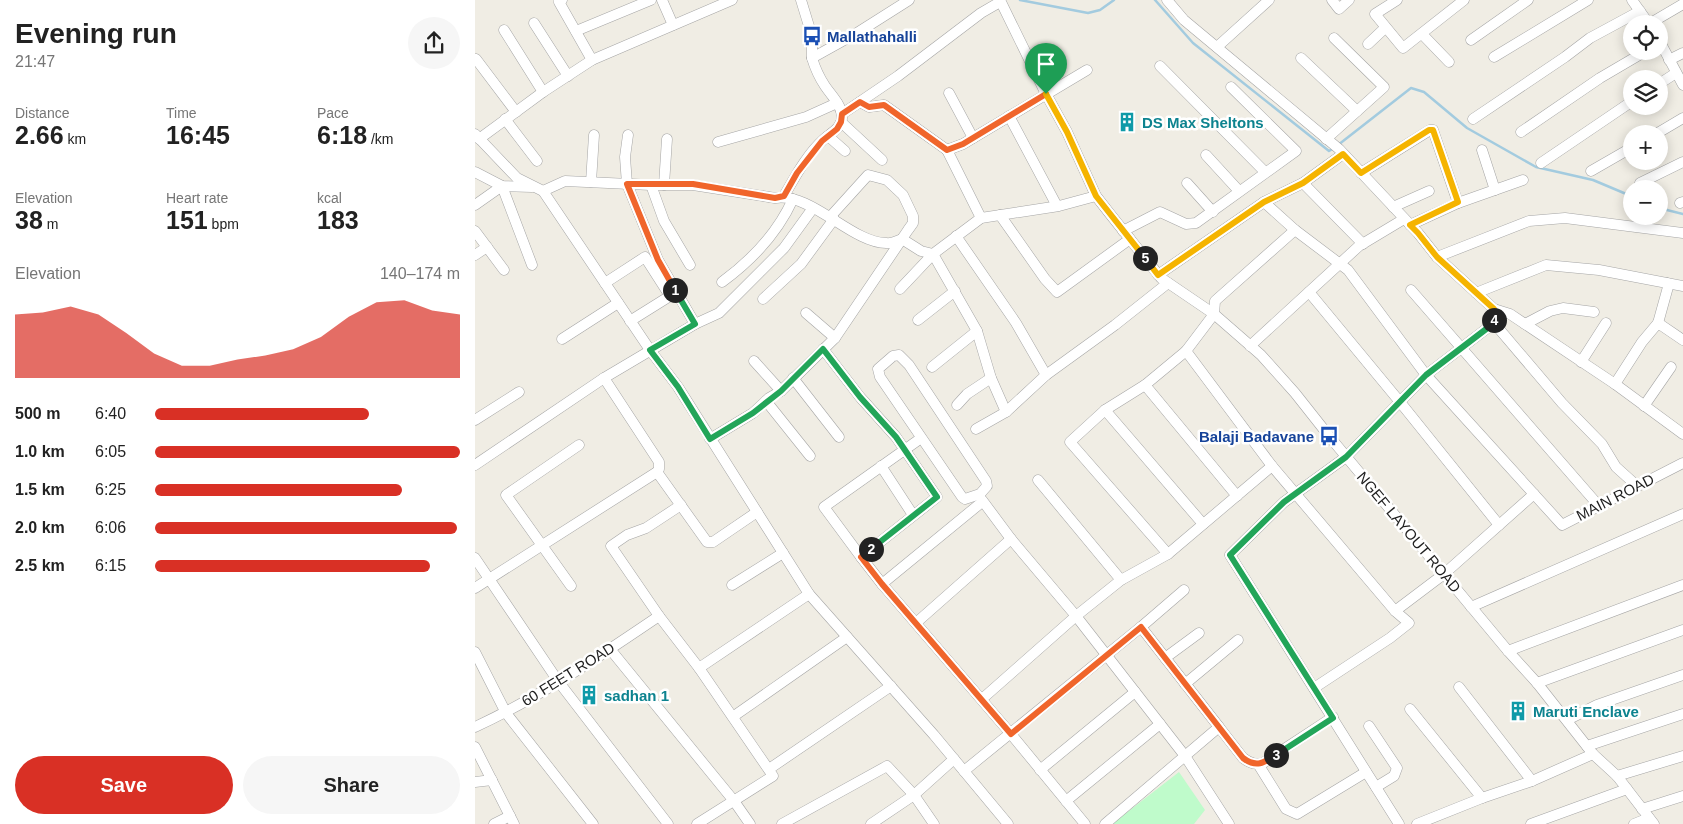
<!DOCTYPE html>
<meta charset="utf-8">
<style>
body{margin:0;font-family:Helvetica,sans-serif;background:#f6f6f6;color:#222;height:100vh;display:flex;flex-direction:column;font-size:19px;white-space:nowrap}
*{box-sizing:border-box;margin:0}
p{font-size:16px;color:#767676}
.icon{flex:none;width:28px;height:28px;fill:none;stroke:currentColor;stroke-width:2;stroke-linecap:round;stroke-linejoin:round}
.map{position:relative;flex:1;overflow:hidden}
.panel{display:flex;flex-direction:column;background:#fff;width:475px}
.panel>*{flex:none}
.fabs{position:absolute;left:1148px;top:15px;display:grid;gap:10px}
.fabs a{display:grid;place-items:center;width:45px;height:45px;border-radius:50%;background:#fff;box-shadow:0 2px 12px #0003;font-size:25px}
.pin{position:absolute;display:grid;place-items:center;width:42px;height:42px;color:#fff;margin:-51px -21px;border-radius:50% 50% 50% 0;rotate:-45deg;box-shadow:0 0 5px #0007}
.pin .icon{rotate:45deg}
.km{position:absolute;width:25px;height:25px;margin:-12px;border-radius:50%;background:#222;color:#fff;font-size:14px;line-height:25px;text-align:center}
.round{display:grid;place-items:center;flex:none;width:52px;height:52px;border-radius:26px;background:#f6f6f6}
.summary{display:flex;align-items:center;justify-content:space-between;height:85px;padding:0 15px}
h1{font-size:28px;font-weight:700;line-height:38px}
.stats{display:grid;grid-template-columns:repeat(3,1fr);gap:8px;height:85px;padding:5px 15px}
.stats div{display:grid;align-content:center}
.stats b{font-size:25px;font-weight:700}
.stats small{font-size:14px;font-weight:400}
.stats p{font-size:14px}
.chart{height:140px;padding:10px 15px}
.chart p{display:flex;justify-content:space-between}
.chart svg{width:100%;height:90px;margin-top:5px;fill:#d93025;opacity:.7}
.cta{display:flex;gap:10px;margin-top:auto;padding:10px 15px}
.cta a{flex:1;height:58px;border-radius:30px;background:#d93025;color:#fff;font-size:20px;font-weight:700;line-height:58px;text-align:center}
.cta a+a{background:#f6f6f6;color:#222}
ul{padding:0 15px;list-style:none;font-size:16px}
li{display:grid;grid-template-columns:80px 60px 1fr;align-items:center;height:38px}
li i{height:12px;border-radius:6px;background:#d93025}
main{display:flex;flex:1;min-height:0}
.map>svg:first-child{display:block}
.park{fill:#bffbcb}
.lines{fill:none;stroke-linecap:round;stroke-linejoin:round}
.stream{stroke:#a3cbdf;stroke-width:2.5}
.minor-casing{stroke:#a5a5a5;stroke-width:11}
.minor{stroke:#fff;stroke-width:10}
.split-1-casing{stroke:#fff;stroke-width:10}
.split-2-casing{stroke:#fff;stroke-width:10}
.split-3-casing{stroke:#fff;stroke-width:10}
.split-4-casing{stroke:#fff;stroke-width:10}
.split-5-casing{stroke:#fff;stroke-width:10}
.split-6-casing{stroke:#fff;stroke-width:10}
.split-1{stroke:#f0652b;stroke-width:6}
.split-2{stroke:#22a559;stroke-width:6}
.split-3{stroke:#f0652b;stroke-width:6}
.split-4{stroke:#22a559;stroke-width:6}
.split-5{stroke:#f5b400;stroke-width:6}
.split-6{stroke:#f5b400;stroke-width:6}
.labels{text-anchor:middle;dominant-baseline:central;stroke-width:5;stroke-linejoin:round;paint-order:stroke}
.transit-label{font-size:15px;font-weight:bold;fill:#164399;stroke:#fff;text-anchor:start}
.culture-label{font-size:15px;font-weight:bold;fill:#0d838f;stroke:#fff;text-anchor:start}
.street-label{font-size:15px;fill:#1e1e1e;stroke:#fff}
</style>
<main>
<section class="panel">
<div class="summary"><div><h1>Evening run</h1><p>21:47</p></div><a class="round"><svg class="icon" aria-label="share" viewBox="0 0 24 24"><path d="M12 15V3M7 8l5-5 5 5M5 13v7h14v-7"/></svg></a></div>
<div class="stats">
<div><p>Distance</p><b>2.66<small> km</small></b></div>
<div><p>Time</p><b>16:45</b></div>
<div><p>Pace</p><b>6:18<small> /km</small></b></div>
</div>
<div class="stats">
<div><p>Elevation</p><b>38<small> m</small></b></div>
<div><p>Heart rate</p><b>151<small> bpm</small></b></div>
<div><p>kcal</p><b>183</b></div>
</div>
<div class="chart"><p><span>Elevation</span>140–174 m</p>
<svg viewBox="0 0 160 44" preserveAspectRatio="none"><path d="M0 44V13L10 12L20 9L30 13L40 22L50 32L60 38L70 38L80 35L90 33L100 30L110 24L120 14L130 7L140 6L150 11L160 13V44z"/></svg>
</div>
<ul>
<li><b>500 m</b>6:40<i style="width:70%"></i></li>
<li><b>1.0 km</b>6:05<i style="width:100%"></i></li>
<li><b>1.5 km</b>6:25<i style="width:81%"></i></li>
<li><b>2.0 km</b>6:06<i style="width:99%"></i></li>
<li><b>2.5 km</b>6:15<i style="width:90%"></i></li>
</ul>
<div class="cta"><a>Save</a><a>Share</a></div>
</section>
<div class="map">
<svg width="1208" height="824" viewBox="0 0 1208 824">
<rect width="100%" height="100%" fill="#f0ede4"/>
<polygon class="park" points="704,772 730,810 719,824 637,824"/>
<g class="lines">
<g class="stream">
<polyline points="545,0 613,13 625,10 639,0"/>
<polyline points="680,0 718,43 854,151 859,148"/>
<polyline points="863,145 936,88 949,92 992,128 1061,167 1118,180 1156,196"/>
<polyline points="1184,208 1208,214"/>
</g>
<defs>
<g id="minor">
<polyline points="87,0 84,2 117,60"/>
<polyline points="187,0 198,25"/>
<polyline points="326,0 337,36 337,58 382,33 434,0"/>
<polyline points="525,0 571,94 592,132 621,196 635,214 686,278 739,314 786,355 820,393 854,436 1033,651 1062,683 1118,754 1142,776 1179,824"/>
<polyline points="692,0 709,20 864,149 943,233 962,257 1019,309 1035,314 1140,384 1208,434"/>
<polyline points="857,0 864,9 874,0"/>
<polyline points="922,0 900,14 928,48 989,0"/>
<polyline points="1157,0 1174,24"/>
<polyline points="59,23 93,76"/>
<polyline points="1174,24 1208,4"/>
<polyline points="29,30 68,92"/>
<polyline points="101,31 176,0"/>
<polyline points="947,34 974,62"/>
<polyline points="996,40 1053,0"/>
<polyline points="1184,40 1208,85"/>
<polyline points="893,44 910,28"/>
<polyline points="742,47 794,0"/>
<polyline points="1019,57 1113,0"/>
<polyline points="826,58 882,111"/>
<polyline points="1,59 41,112"/>
<polyline points="1194,60 1208,53"/>
<polyline points="685,66 790,172"/>
<polyline points="1184,84 1201,73"/>
<polyline points="474,93 498,138"/>
<polyline points="385,102 394,107 409,105 472,150"/>
<polyline points="367,114 423,76 506,13 525,2"/>
<polyline points="534,116 582,206"/>
<polyline points="30,119 62,161"/>
<polyline points="998,119 1090,57 1115,38 1165,11"/>
<polyline points="366,122 407,160"/>
<polyline points="1046,132 1125,78 1171,51"/>
<polyline points="0,134 42,178 68,191 175,350 203,387 334,594 459,735 533,824"/>
<polyline points="1181,134 1208,118"/>
<polyline points="153,135 150,157 152,184 183,260 220,324"/>
<polyline points="353,136 370,151"/>
<polyline points="4,139 68,92 117,60 257,0"/>
<polyline points="851,139 909,87 859,38"/>
<polyline points="243,142 331,117 362,103"/>
<polyline points="1007,150 1020,190"/>
<polyline points="731,155 764,191"/>
<polyline points="1066,163 1156,102"/>
<polyline points="1116,171 1156,148"/>
<polyline points="0,172 27,186 57,187"/>
<polyline points="886,173 955,130 958,130 983,203"/>
<polyline points="116,182 119,135"/>
<polyline points="712,183 738,212"/>
<polyline points="828,183 888,244"/>
<polyline points="1165,183 1208,162"/>
<polyline points="176,185 189,221 215,265"/>
<polyline points="189,185 192,139"/>
<path d="M68 191 90 181 176 185H218L300 198C336 192 377 243 411 243 416 244 422 241 427 239L446 251 458 254 506 218 584 206 621 196"/>
<path d="M309 196C320 177 332 154 349 139 356 133 368 127 367 116 366 104 356 95 350 86 344 77 340 68 337 58"/>
<polyline points="789,202 820,230 873,270 951,375 1087,525 1208,463"/>
<polyline points="1205,203 1208,202"/>
<polyline points="0,205 27,186 57,265"/>
<polyline points="918,207 954,191"/>
<polyline points="525,215 570,279 582,292 655,239"/>
<polyline points="506,218 472,150 488,144 612,70"/>
<polyline points="935,225 983,203 1048,180"/>
<polyline points="0,231 29,270"/>
<polyline points="648,231 685,212 711,224 721,223 821,151 756,87"/>
<polyline points="481,236 541,323 571,375"/>
<polyline points="0,255 12,247"/>
<polyline points="962,257 1054,221 1090,218 1208,233"/>
<polyline points="683,275 789,202 828,183 868,154"/>
<path d="M247 282C277 260 303 232 318 199"/>
<polyline points="130,283 170,257 195,296 155,321"/>
<polyline points="425,289 458,254 502,331 516,378 531,412"/>
<polyline points="936,290 1124,506"/>
<polyline points="834,292 925,402 1024,525"/>
<polyline points="1001,293 1071,265 1124,270 1208,286"/>
<polyline points="288,299 326,264 359,219"/>
<polyline points="331,313 360,338"/>
<polyline points="443,320 480,291"/>
<polyline points="1019,323 1087,403 1127,444 1141,467 1161,485"/>
<polyline points="1183,323 1193,287 1192,283"/>
<polyline points="1050,324 1075,311 1088,308 1119,312"/>
<polyline points="87,339 143,303"/>
<polyline points="775,346 884,246 929,219"/>
<polyline points="348,349 385,397 421,437 462,497 386,557 407,584 536,734 610,824"/>
<polyline points="711,351 797,466 920,611 934,623 915,638 839,688"/>
<polygon points="424,355 434,365 511,481 512,486 505,494 490,499 487,497 405,377 403,369 418,356"/>
<polyline points="279,361 306,391"/>
<polyline points="1106,362 1131,323"/>
<polyline points="457,367 502,331"/>
<polyline points="318,378 364,437"/>
<polyline points="1140,384 1167,342 1183,323 1208,340"/>
<polyline points="670,385 762,496"/>
<polyline points="291,401 335,456"/>
<polyline points="482,405 492,394 516,378"/>
<polyline points="1169,406 1196,367"/>
<polyline points="630,410 728,524"/>
<polyline points="0,420 44,392"/>
<polyline points="501,429 531,412 571,375 640,325 693,283"/>
<polyline points="235,439 278,413 294,398 306,391 360,338 433,230 438,223 438,216 428,195 412,180 393,175 355,217"/>
<polyline points="0,465 129,378 220,324 244,313 309,248 338,208"/>
<polyline points="406,466 438,515"/>
<polyline points="182,472 232,542 238,542 282,512"/>
<polyline points="563,480 646,580"/>
<polyline points="507,500 536,539 601,616 710,756 754,824"/>
<polyline points="206,505 171,528 152,535 136,546 184,616 224,668 334,594"/>
<polyline points="693,554 595,442 630,410 670,385 711,351 739,314 740,301 820,230"/>
<polyline points="386,557 349,507 442,441"/>
<polyline points="0,558 83,681 193,824"/>
<polyline points="407,584 507,502"/>
<polyline points="257,585 308,553"/>
<polyline points="96,586 31,495 104,445"/>
<polyline points="0,588 182,472 184,469 184,462 129,378"/>
<polyline points="996,607 1208,514"/>
<polyline points="920,611 969,574 1059,494"/>
<polyline points="442,622 536,539"/>
<polyline points="135,649 259,801 275,824"/>
<polyline points="1033,651 1208,585"/>
<polyline points="0,652 31,713 118,824"/>
<polyline points="690,658 724,633"/>
<polyline points="1062,683 1208,630"/>
<polyline points="710,684 763,640"/>
<polyline points="984,687 1057,781"/>
<polyline points="507,699 601,616 646,580 693,554 797,466"/>
<polyline points="935,709 1007,798"/>
<polyline points="259,716 372,637"/>
<polyline points="1092,720 1122,705 1208,675"/>
<polyline points="894,726 922,768 919,776 901,787"/>
<path d="M0 727C65 697 125 656 184 616"/>
<path d="M744 727 768 758C775 763 780 765 788 763L858 717"/>
<polyline points="1112,746 1208,714"/>
<polyline points="0,747 39,824"/>
<polyline points="783,764 811,809 822,814 891,772"/>
<polyline points="294,769 416,686"/>
<polyline points="565,770 660,692"/>
<polyline points="489,771 666,627 709,590"/>
<polyline points="1142,776 1208,756"/>
<polyline points="0,782 17,780"/>
<polyline points="591,801 685,724"/>
<polyline points="1167,809 1208,796"/>
<polyline points="19,824 35,816"/>
<polyline points="222,824 298,776 224,668"/>
<polyline points="307,824 412,766 439,795 459,824"/>
<polyline points="396,824 439,795 479,759"/>
<polyline points="630,824 744,727 666,627"/>
<polyline points="924,824 755,555 809,502 871,457 951,375 1019,323 1019,309"/>
<polyline points="942,824 1007,798 1057,781 1118,754"/>
<polyline points="1056,824 1152,789"/>
<polyline points="1159,824 1174,818"/>
</g>
</defs>
<use href="#minor" class="minor-casing"/>
<use href="#minor" class="minor"/>
</g>
<g class="lines">
<defs>
<polyline id="split-1" points="200,290 183,260 152,184 218,184 300,198 309,196 322,173 347,141 362,129 366,122 367,114 385,102 394,107 409,105 472,150 488,144 571,94"/>
<polyline id="split-2" points="200,290 220,324 175,350 203,387 235,439 278,413 306,391 348,349 385,397 421,437 462,497 396,549"/>
<path id="split-3" d="M396 549 386 557 407 584 536 734 666 627 768 758C781 768 789 763 801 755"/>
<polyline id="split-4" points="801,755 858,718 755,555 809,502 871,457 951,375 1019,323 1019,320"/>
<polyline id="split-5" points="670,258 683,275 789,202 828,183 868,154 886,173 954,130 958,130 983,202 935,225 943,233 962,257 1019,309 1019,320"/>
<polyline id="split-6" points="571,94 592,132 621,196 670,258"/>
</defs>
<use href="#split-1" class="split-1-casing"/>
<use href="#split-2" class="split-2-casing"/>
<use href="#split-3" class="split-3-casing"/>
<use href="#split-4" class="split-4-casing"/>
<use href="#split-5" class="split-5-casing"/>
<use href="#split-6" class="split-6-casing"/>
<use href="#split-1" class="split-1"/>
<use href="#split-2" class="split-2"/>
<use href="#split-3" class="split-3"/>
<use href="#split-4" class="split-4"/>
<use href="#split-5" class="split-5"/>
<use href="#split-6" class="split-6"/>
</g>
<defs>
<symbol id="bus-bare" viewBox="-9 -9 18 18"><path d="M-5-6H5V4H4V6H2V4H-2V6H-4V4H-5ZM-3.5-4V0h7V-4ZM-3.5 1.2v1.5H-2V1.2ZM2 1.2v1.5H3.5V1.2Z" fill="#1a4fb4" stroke="#fff" stroke-width="2.5" paint-order="stroke"/></symbol>
<symbol id="building-bare" viewBox="-9 -9 18 18"><path d="M-4-6H4V6H1V3H-1V6H-4ZM-2.5-4.3h1.7v1.8h-1.7ZM.8-4.3h1.7v1.8H.8ZM-2.5-1h1.7V.8h-1.7ZM.8-1h1.7V.8H.8Z" fill="#0f9aa8" stroke="#fff" stroke-width="2.5" paint-order="stroke"/></symbol>
</defs>
<g fill-rule="evenodd">
<use href="#bus-bare" x="323" y="22" width="28" height="28"/>
<use href="#building-bare" x="638" y="108" width="28" height="28"/>
<use href="#bus-bare" x="840" y="422" width="28" height="28"/>
<use href="#building-bare" x="100" y="681" width="28" height="28"/>
<use href="#building-bare" x="1029" y="697" width="28" height="28"/>
</g>
<g class="labels">
<g class="transit-label">
<text x="352" y="36">Mallathahalli</text>
<text x="839" y="436" text-anchor="end">Balaji Badavane</text>
</g>
<g class="culture-label">
<text x="667" y="122">DS Max Sheltons</text>
<text x="129" y="695">sadhan 1</text>
<text x="1058" y="711">Maruti Enclave</text>
</g>
<g class="street-label">
<text transform="translate(1140 497) rotate(-27)">MAIN ROAD</text>
<text transform="translate(934 532) rotate(50)">NGEF LAYOUT ROAD</text>
<text transform="translate(93 674) rotate(-32)">60 FEET ROAD</text>
</g>
</g>
</svg>
<div class="fabs">
<a><svg class="icon" aria-label="locate" viewBox="0 0 24 24"><circle cx="12" cy="12" r="6"/><path d="M12 2v4M12 18v4M2 12h4M18 12h4"/></svg></a>
<a><svg class="icon" aria-label="layers" viewBox="0 0 24 24"><path d="M12 4l9 5-9 5-9-5zM3 14l9 5 9-5"/></svg></a>
<a>+</a>
<a>−</a>
</div>
<div class="pin" style="left:571px;top:94px;background:#1e9e55"><svg class="icon" aria-label="arrive" viewBox="0 0 24 24"><path d="M6 21V4h12l-3 4 3 4H6"/></svg></div>
<b class="km" style="left:200px;top:290px">1</b>
<b class="km" style="left:396px;top:549px">2</b>
<b class="km" style="left:801px;top:755px">3</b>
<b class="km" style="left:1019px;top:320px">4</b>
<b class="km" style="left:670px;top:258px">5</b>
</div>
</main>
